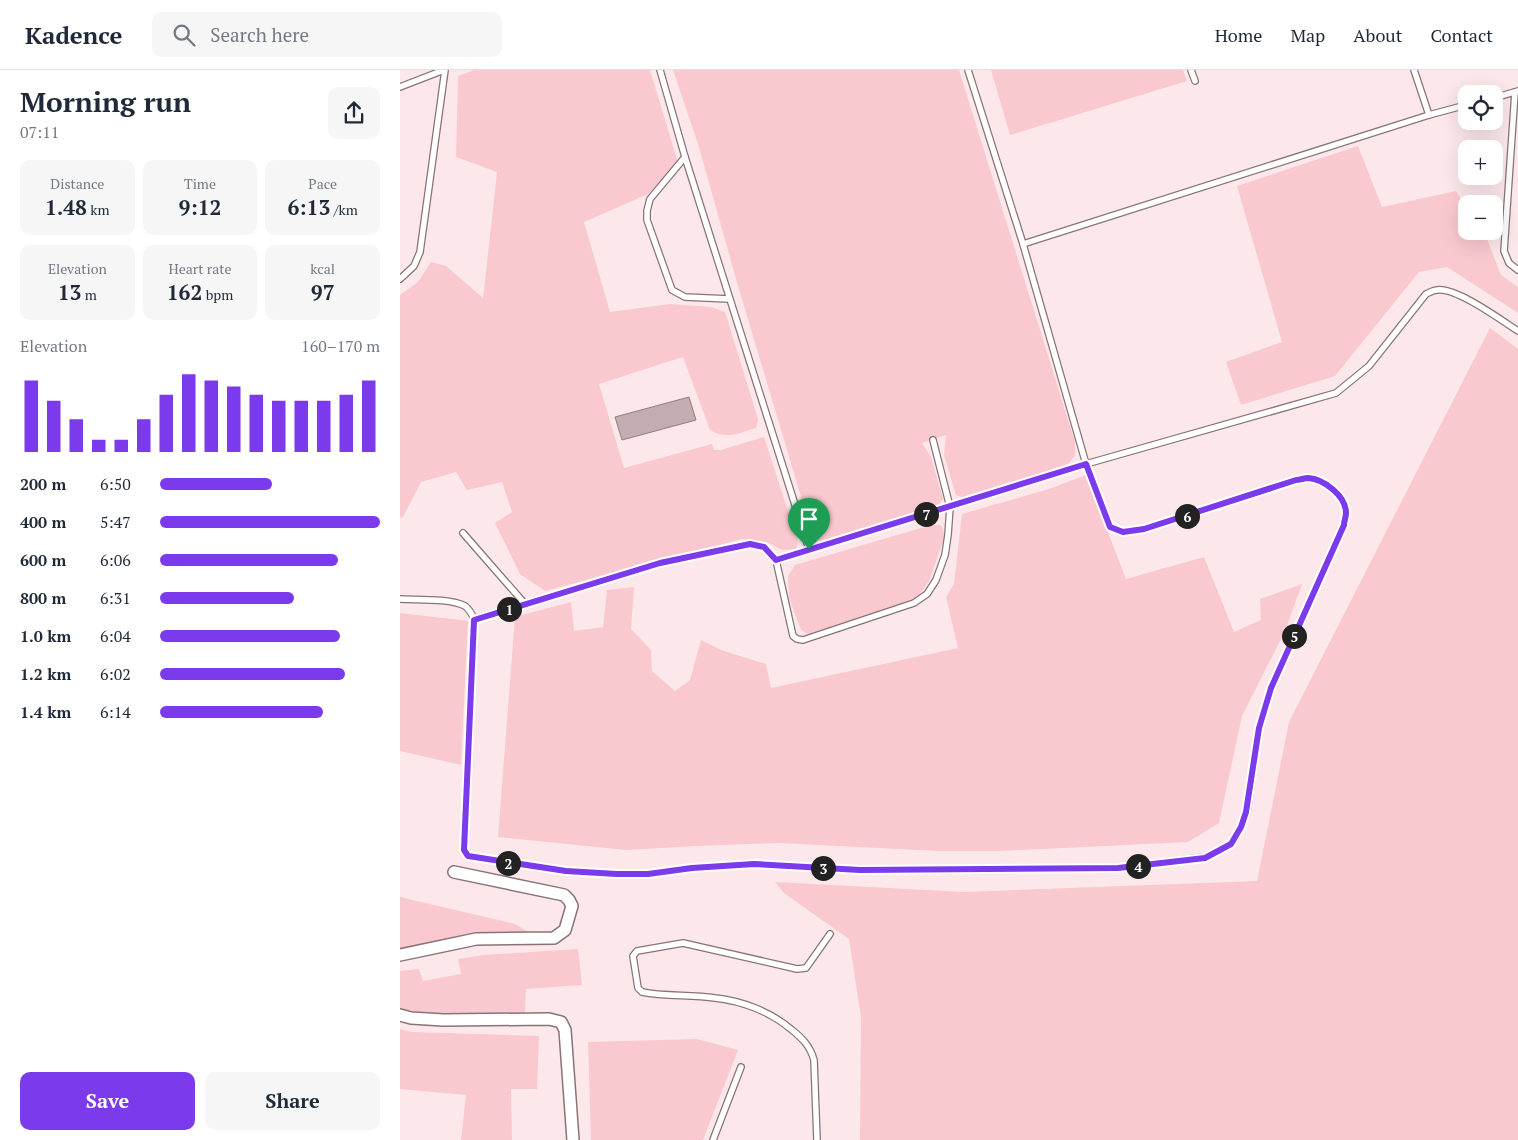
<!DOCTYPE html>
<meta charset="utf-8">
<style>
body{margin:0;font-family:"PT Serif",serif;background:#f6f6f7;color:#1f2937;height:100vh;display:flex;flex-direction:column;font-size:19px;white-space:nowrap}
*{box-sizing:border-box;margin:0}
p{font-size:16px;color:#747a83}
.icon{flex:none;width:28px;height:28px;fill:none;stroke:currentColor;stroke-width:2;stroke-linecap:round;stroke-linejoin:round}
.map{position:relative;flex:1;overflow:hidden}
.details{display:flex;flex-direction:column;background:#fff;width:400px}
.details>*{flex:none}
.fabs{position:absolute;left:1058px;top:15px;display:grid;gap:10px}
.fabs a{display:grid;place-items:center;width:45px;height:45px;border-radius:10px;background:#fff;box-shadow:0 5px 20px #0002;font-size:25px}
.pin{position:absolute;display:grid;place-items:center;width:42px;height:42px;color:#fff;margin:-51px -21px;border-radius:50% 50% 50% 0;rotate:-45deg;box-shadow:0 0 5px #0007}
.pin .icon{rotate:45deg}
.km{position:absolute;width:25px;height:25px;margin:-12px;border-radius:50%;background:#222;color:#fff;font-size:14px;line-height:25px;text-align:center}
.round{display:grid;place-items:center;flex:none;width:52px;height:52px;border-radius:10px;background:#f6f6f7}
.overview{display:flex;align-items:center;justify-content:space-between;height:85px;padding:0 20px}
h1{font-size:28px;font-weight:600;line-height:38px}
.metrics{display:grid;grid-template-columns:repeat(3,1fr);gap:8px;height:85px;padding:5px 20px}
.metrics div{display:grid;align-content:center;border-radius:10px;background:#f6f6f7;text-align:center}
.metrics b{font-size:21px;font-weight:600}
.metrics small{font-size:14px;font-weight:400}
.metrics p{font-size:14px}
.chart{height:140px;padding:10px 20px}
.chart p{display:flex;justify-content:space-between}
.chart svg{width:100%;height:90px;margin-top:5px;stroke:#7c3aed;stroke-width:6}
.action{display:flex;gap:10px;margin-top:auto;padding:10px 20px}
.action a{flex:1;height:58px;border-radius:10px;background:#7c3aed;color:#fff;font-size:20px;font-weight:600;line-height:58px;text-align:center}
.action a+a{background:#f6f6f7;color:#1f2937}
ul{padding:0 20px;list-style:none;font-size:16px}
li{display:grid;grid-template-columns:80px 60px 1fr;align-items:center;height:38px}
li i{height:12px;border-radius:6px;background:#7c3aed}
header{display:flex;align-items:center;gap:30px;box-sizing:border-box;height:70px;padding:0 25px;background:#fff;border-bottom:1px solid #e0e1e3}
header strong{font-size:24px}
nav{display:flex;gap:28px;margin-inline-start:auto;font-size:18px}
.search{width:350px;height:45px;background:#f6f6f7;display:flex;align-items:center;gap:12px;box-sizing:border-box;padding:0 18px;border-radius:10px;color:#747a83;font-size:19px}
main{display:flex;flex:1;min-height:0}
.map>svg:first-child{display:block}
.green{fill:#f9c9cf}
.building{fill:#c4adb0;stroke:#917c7e}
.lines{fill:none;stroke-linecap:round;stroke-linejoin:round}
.lane-casing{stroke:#887376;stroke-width:8}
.street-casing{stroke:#887376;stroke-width:14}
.lane{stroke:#fff;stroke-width:5.5}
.street{stroke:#fff;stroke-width:11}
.route-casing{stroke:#fff;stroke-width:10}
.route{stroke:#7c3aed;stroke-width:6}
</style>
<header>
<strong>Kadence</strong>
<div class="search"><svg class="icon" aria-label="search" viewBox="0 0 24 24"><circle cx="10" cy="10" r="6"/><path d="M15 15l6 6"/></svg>Search here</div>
<nav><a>Home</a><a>Map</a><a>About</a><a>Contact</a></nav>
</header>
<main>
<section class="details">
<div class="overview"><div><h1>Morning run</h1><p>07:11</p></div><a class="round"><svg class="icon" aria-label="share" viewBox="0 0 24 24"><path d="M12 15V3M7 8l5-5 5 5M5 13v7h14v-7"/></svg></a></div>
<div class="metrics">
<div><p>Distance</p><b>1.48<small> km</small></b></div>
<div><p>Time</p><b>9:12</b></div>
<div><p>Pace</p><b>6:13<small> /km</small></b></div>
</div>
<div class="metrics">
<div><p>Elevation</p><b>13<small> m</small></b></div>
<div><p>Heart rate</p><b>162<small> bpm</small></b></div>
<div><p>kcal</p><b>97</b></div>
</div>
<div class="chart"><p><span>Elevation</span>160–170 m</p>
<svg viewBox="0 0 160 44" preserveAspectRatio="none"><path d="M5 44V9M15 44V19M25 44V28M35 44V38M45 44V38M55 44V28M65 44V16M75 44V6M85 44V9M95 44V12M105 44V16M115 44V19M125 44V19M135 44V19M145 44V16M155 44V9"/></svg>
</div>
<ul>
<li><b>200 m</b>6:50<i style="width:51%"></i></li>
<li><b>400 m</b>5:47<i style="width:100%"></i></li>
<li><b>600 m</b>6:06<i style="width:81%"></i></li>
<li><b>800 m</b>6:31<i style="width:61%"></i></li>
<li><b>1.0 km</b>6:04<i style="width:82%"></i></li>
<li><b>1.2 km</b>6:02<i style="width:84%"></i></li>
<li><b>1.4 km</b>6:14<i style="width:74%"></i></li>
</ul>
<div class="action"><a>Save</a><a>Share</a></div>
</section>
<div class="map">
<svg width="1118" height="1070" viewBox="0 0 1118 1070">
<rect width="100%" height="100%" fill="#fce8ea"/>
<g class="green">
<path d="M74 0H250L278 93 248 124 184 152 210 242 270 234 311 237 325 242 358 349 356 358C339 363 326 370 310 360L283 287 199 314 224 398 312 374 314 380H321L364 367 398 472 396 479 382 480 369 473 342 469 145 521 120 504 95 453 112 442 102 412 67 420 56 402 21 412 3 447 0 448V225L18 212 31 192 46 196 83 228 97 102 56 87 58 6Z"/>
<polygon points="273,0 559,0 675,372 675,386 668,394 564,428 556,425 544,385 546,365 522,373 531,387 543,429 537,437 420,471 413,467 338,216 298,74"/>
<polygon points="591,0 783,0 787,11 610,65"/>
<polygon points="958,76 982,137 1056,121 1066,137 1066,161 1082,161 1087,169 1101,205 1118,217 1118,243 1047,197 1019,202 935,306 841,335 826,292 882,272 837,116"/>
<polygon points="1090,258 1118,279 1118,1070 460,1070 461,947 449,869 384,823 375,812 564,822 857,811 889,652"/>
<polygon points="686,405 726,509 804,487 834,562 861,550 860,529 902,514 885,561 842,646 819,753 788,772 599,781 539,781 379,773 295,776 226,780 98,767 115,547 171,532 174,561 203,557 207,520 234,517 231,559 251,580 252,601 275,621 290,610 301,570 321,580 366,594 371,618 558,578 546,527 554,514 562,444 649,419"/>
<polygon points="531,455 541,455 545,466 529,511 514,532 409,565 401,560 389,528 388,506 395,495"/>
<polygon points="0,543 68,551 61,695 0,681"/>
<polygon points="0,827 115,854 127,861 120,867 46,871 0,878"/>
<polygon points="178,879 182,915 126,919 125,944 30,945 0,938 0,901 19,899 23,911 61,904 58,889 84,885"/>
<polygon points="0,959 12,962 139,966 137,1019 111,1019 112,1070 61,1070 66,1025 0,1019"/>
<polygon points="297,969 338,980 303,1070 191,1070 188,972"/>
</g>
<polygon class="building" points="289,327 296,350 222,370 215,347"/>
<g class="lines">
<defs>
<g id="lane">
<polyline points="260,0 285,87 409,479"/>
<polyline points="791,0 795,11"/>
<polyline points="1014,0 1029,45"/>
<polyline points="0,17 44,0"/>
<polyline points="1115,22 1104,181 1109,193 1118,200"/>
<polyline points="1094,28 1118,21"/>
<polyline points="285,87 250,129 247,141 247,150 272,220 285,227 329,229"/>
<polyline points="623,174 1029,45 1066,35"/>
<polyline points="0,209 14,196 20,182 45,0"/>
<polyline points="63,463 125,534"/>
<path d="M376 490 686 394 936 323 969 296 1026 224C1029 223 1033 220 1037 220 1056 217 1101 250 1118 261"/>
<path d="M0 529C17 530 50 528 65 536 70 540 72 544 74 549L64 780 68 786 167 801 217 804H248L292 798 354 794 460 800 719 798 805 787 831 774 841 757 847 742 859 658 871 618 944 455C944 451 946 447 946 443 946 426 924 409 908 409 904 408 900 410 896 410L744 459 723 462 710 457 686 394 623 174 568 0"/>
<polyline points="74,549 260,493 350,474 364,477 376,490 393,566 397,569 403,570 514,533 527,524 536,510 545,485 548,465 550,437 533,370"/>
<polyline points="313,1070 341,997"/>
<path d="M417 1070 414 990C410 976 403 969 392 960 371 942 343 931 315 928 291 924 266 927 242 922L238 918 233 886 237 881 283 873 397 899 406 898 430 864"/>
</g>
<g id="street">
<polyline points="0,885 76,869 154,868 165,860 172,836 169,830 164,825 54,802"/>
<polyline points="0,945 11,948 43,950 149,949 161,952 165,960 173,1070"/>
</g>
</defs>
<use href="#lane" class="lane-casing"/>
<use href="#street" class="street-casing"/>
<use href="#lane" class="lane"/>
<use href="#street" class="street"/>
</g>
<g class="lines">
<defs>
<path id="route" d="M686 394 710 457 723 462 744 459 896 410C900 410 904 408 908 408 924 409 946 426 946 443 946 447 944 451 944 455L871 618 859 658 846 742 841 757 831 774 805 788 718 798 460 800 354 794 292 798 248 804H217L166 801 68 786 64 780 74 550 260 493 350 474 364 477 376 490Z"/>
</defs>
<use href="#route" class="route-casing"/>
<use href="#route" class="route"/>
</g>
</svg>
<div class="fabs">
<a><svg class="icon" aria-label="locate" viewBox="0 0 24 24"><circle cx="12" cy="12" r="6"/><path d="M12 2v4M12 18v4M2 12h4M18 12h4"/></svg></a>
<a>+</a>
<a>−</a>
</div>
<div class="pin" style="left:409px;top:479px;background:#1e9e55"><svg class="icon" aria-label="arrive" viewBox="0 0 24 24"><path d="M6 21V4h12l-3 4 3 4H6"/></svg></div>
<b class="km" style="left:109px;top:539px">1</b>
<b class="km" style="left:108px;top:793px">2</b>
<b class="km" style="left:423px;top:798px">3</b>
<b class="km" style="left:738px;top:796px">4</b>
<b class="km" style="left:894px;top:566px">5</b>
<b class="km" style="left:787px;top:446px">6</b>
<b class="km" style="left:526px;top:444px">7</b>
</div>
</main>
